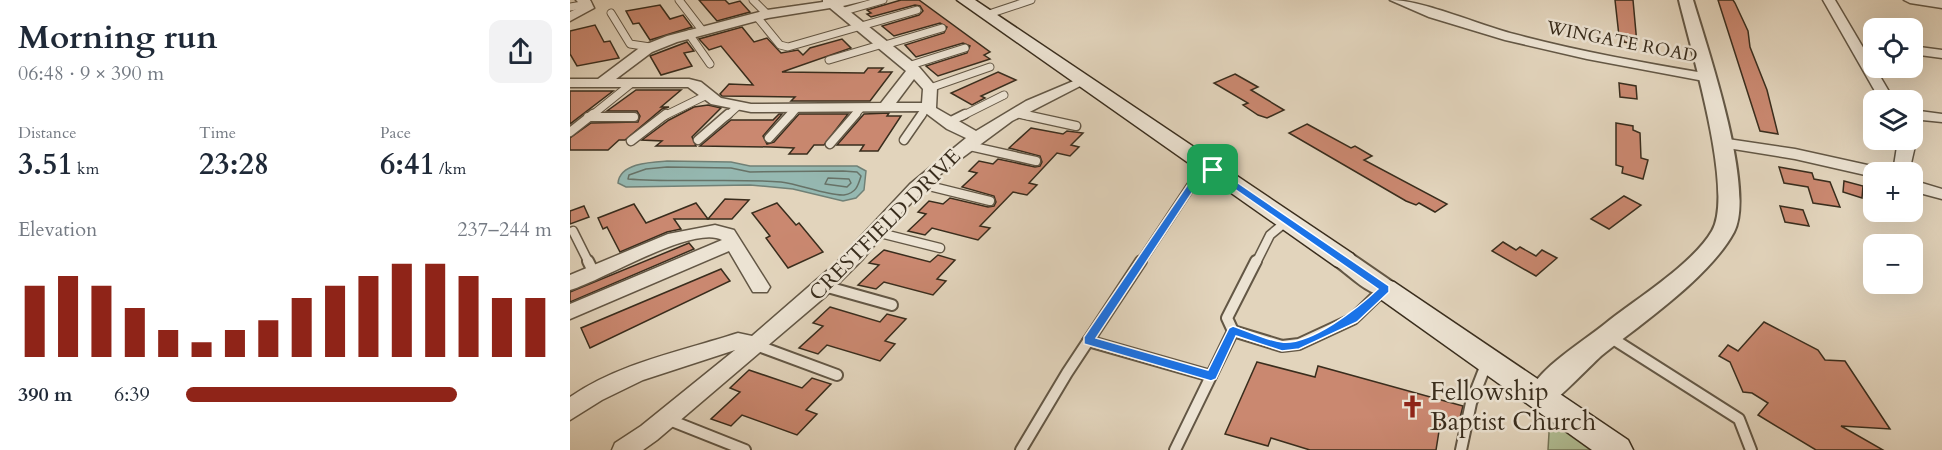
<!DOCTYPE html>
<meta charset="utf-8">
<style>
body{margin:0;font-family:Cardo,serif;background:#f2f2f3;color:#1f2937;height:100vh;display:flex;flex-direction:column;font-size:22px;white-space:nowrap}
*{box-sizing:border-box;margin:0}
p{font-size:20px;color:#747a83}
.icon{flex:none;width:33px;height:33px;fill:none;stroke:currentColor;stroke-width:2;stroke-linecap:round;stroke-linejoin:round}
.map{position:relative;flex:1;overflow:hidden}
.side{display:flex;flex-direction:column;background:#fff;width:570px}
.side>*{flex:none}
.fabs{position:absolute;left:1293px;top:18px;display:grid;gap:12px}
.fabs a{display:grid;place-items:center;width:60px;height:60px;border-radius:12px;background:#fff;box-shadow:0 6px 24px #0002;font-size:30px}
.pin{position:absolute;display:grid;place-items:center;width:51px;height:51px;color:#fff;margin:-26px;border-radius:12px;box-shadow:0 3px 9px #0006}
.round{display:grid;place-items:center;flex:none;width:63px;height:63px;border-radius:12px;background:#f2f2f3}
.overview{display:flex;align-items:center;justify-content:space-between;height:102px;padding:0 18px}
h1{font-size:33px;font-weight:700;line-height:45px}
.stats{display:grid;grid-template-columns:repeat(3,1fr);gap:9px;height:102px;padding:6px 18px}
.stats div{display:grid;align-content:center}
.stats b{font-size:30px;font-weight:700}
.stats small{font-size:16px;font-weight:400}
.stats p{font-size:16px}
.chart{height:168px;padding:12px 18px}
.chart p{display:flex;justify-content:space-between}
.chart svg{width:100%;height:108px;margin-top:6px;stroke:#8f2418;stroke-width:6}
ul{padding:0 18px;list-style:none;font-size:20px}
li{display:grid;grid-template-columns:96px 72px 1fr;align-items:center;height:45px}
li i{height:15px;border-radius:8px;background:#8f2418}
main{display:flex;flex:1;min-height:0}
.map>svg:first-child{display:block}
.green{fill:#b0bd93;stroke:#747558;stroke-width:1.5}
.water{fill:#95b8b1;stroke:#708076;stroke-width:1.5}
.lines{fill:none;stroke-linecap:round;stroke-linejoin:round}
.shore{stroke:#677267;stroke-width:1.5}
.building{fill:#ca8870;stroke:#392d1d;stroke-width:1.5}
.service-far2-casing{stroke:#635745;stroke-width:9}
.service-far1-casing{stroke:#635745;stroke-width:11}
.service-casing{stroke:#635745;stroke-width:14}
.minor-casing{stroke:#635745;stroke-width:3}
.tertiary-casing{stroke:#635745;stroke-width:4}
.secondary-casing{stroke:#392d1d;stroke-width:3}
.service-far2{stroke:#ece3d3;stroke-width:7}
.service-far1{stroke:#ece3d3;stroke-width:8}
.service{stroke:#ece3d3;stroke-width:10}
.minor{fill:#ece3d3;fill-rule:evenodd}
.tertiary{fill:#ece3d3;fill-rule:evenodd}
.secondary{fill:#ece3d3;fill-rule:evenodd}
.route{fill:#1a73e8;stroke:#fff;stroke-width:1.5;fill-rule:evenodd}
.labels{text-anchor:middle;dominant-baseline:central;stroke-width:5;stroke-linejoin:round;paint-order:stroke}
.far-street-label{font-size:18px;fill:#392d1d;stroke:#ece3d3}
.street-label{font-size:21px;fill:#392d1d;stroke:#ece3d3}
.near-poi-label{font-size:26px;fill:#392d1d;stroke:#ece3d3;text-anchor:start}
</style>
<main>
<section class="side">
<div class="overview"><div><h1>Morning run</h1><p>06:48 · 9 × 390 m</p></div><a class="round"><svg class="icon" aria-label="share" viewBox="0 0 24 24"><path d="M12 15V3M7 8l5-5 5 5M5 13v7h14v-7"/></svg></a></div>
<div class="stats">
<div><p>Distance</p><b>3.51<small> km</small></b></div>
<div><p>Time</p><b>23:28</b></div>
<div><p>Pace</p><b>6:41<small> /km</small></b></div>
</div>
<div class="chart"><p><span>Elevation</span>237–244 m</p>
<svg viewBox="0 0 160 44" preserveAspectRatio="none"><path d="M5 44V15M15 44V11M25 44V15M35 44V24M45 44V33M55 44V38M65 44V33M75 44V29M85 44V20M95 44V15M105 44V11M115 44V6M125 44V6M135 44V11M145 44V20M155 44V20"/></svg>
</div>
<ul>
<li><b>390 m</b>6:39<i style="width:74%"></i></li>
</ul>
</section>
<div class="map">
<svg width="1372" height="450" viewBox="0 0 1372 450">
<rect width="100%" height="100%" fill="#e2d4bc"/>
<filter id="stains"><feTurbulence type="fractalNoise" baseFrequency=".00333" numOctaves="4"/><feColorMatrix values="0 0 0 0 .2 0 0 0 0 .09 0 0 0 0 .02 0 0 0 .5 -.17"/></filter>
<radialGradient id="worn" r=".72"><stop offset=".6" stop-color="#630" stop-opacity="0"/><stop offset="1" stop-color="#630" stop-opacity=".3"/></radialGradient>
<polygon class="green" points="980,416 1028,450 978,450"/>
<path class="water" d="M97 161 161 162 180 166H287L296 171 294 190 286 198 273 201 223 189 180 185 56 187 48 183C50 163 81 162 97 161Z"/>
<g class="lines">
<g class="shore">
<path d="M97 167 161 168 180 172 273 171 287 172 291 176C288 186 286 193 274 195 257 196 230 184 211 182 160 178 109 183 58 179L59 175 76 169Z"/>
<polygon points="258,178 279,179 281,183 277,187 255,184"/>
</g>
</g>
<g class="building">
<polygon points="129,0 155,0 159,4 170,1 180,12 147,21"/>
<polygon points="331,0 349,0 420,52 414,55 420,59 368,76 356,66 397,53 400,46 393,43 346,57 335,45 374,33 377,27 370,23 324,36 312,26 349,15 353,11 350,6 345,5 301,17 297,14 301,13 297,10"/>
<polygon points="1045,0 1063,0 1067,44 1054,42 1054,37 1049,36"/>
<polygon points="1148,0 1163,0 1165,3 1178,31 1180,47 1197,90 1208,134 1190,131"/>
<polygon points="90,5 100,19 113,15 122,27 80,40 69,23 63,24 56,11"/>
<polygon points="25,25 34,42 40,41 49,58 7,66 0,54 0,31"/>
<polygon points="172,27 184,42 197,38 211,53 228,50 233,55 240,48 272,39 281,48 212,72 294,73 298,68 313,68 309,72 322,72 300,101 221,101 225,97 152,96 150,94 159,84 183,85 151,46 139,50 129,39"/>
<polygon points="117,42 124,51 114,53 122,66 91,75 80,56"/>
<polygon points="428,72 446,80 411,96 415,98 402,105 381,93"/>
<polygon points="665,74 688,87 681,90 714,110 697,118 688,115 673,105 678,103 644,83"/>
<polygon points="1049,83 1066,86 1067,99 1050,97"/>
<polygon points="66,90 111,90 91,107 99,107 92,109 55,140 49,140 38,150 0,150 0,138 21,123 68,122 70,116 67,111 37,111"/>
<polygon points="0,91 43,91 0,124"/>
<polygon points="138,105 151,108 122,137 126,146 86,146 92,141 72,140 99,120 124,107"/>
<polygon points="319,113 317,116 331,116 308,151 290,151 294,145 267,145 294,114"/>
<polygon points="209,114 212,114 193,136 197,144 204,142 229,114 278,114 254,145 244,145 237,154 219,154 224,148 201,147 130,146 161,120 203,120"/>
<polygon points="1046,123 1063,126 1063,130 1070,133 1071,158 1078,160 1073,179 1052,173 1053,167 1046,165"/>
<polygon points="737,124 781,148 785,146 802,156 794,160 877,204 865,212 849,203 846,205 836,201 719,133"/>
<polygon points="461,128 493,134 497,131 513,133 501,145 509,147 500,156 487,153 459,183 467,185 457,195 443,192 410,226 420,228 408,240 362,228 355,235 338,231 356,214 348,212 359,201 373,204 380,198 418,207 424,206 426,202 424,196 392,187 407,173 399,171 409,161 423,164 428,159 465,167 470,166 472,162 470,156 439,148"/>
<polygon points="1209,167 1242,173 1244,179 1260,182 1270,207 1243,203 1238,187 1214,183"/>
<polygon points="1274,181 1293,186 1292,198 1273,192"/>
<polygon points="1054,196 1071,205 1039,229 1021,219"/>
<polygon points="155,199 179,200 162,219 138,219"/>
<polygon points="126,203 138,219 104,219 111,229 97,232 50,252 37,227 33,229 28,218 64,204 76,223"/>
<polygon points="207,203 226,225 229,223 253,252 218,268 196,238 200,236 182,213"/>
<polygon points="14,206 19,217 0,224 0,211"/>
<polygon points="1210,206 1233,210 1239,226 1215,222"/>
<polygon points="933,242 946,250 950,247 966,256 972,250 987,258 966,276 922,251"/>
<polygon points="119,243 124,249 0,302 0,292"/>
<polygon points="314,250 360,262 368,255 385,260 367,279 376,281 363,295 314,282 306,289 288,285 309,265 299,263"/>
<polygon points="151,269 160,281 20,348 11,328"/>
<polygon points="260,307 310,322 317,314 336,319 315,341 325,344 310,361 257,345 248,354 229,348 253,326 243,323"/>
<polygon points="1194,322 1248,350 1255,360 1275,361 1320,429 1271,426 1313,450 1246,450 1188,415 1198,403 1182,393 1173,392 1160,362 1149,356 1158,345 1168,351"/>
<polygon points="687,362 745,377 748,366 893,406 887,430 870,425 866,450 740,450 701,438 698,446 655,434"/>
<polygon points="179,370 232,388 242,378 261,384 236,410 247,414 227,435 172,415 161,426 141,419 170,392 160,388"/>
</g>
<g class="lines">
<defs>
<g id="service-far2">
<polyline points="109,0 132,30"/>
<polyline points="183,0 197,14"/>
<polyline points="0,7 18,4"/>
<polyline points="271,12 313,0"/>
<polyline points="41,13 60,44 80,47"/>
<polyline points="416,15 461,0"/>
<polyline points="187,17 210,45 218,47 347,10"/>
<polyline points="119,34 140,64"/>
<polyline points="315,45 372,28"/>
<polyline points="259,60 313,44"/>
<polyline points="338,66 395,48"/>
<polyline points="360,88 420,67"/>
<polyline points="446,113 458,116"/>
<polyline points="21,116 62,83"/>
<polyline points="94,116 137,95"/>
<polyline points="157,116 168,106"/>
<polyline points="220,116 226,109"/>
<polyline points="284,116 291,108"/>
<polyline points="351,116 357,107"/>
<polyline points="392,116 434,95"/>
</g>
<g id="service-far1">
<polyline points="451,114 506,126"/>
<polyline points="18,117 64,117"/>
<polyline points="377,123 395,114"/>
<polyline points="0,132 23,114"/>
<polyline points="199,138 221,114"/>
<polyline points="128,140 158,114"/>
<polyline points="334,140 352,114"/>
<polyline points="61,141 96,114"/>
<polyline points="260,144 286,114"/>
<polyline points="395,145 466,161"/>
<polyline points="351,184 420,201"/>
<polyline points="3,231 19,263"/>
<polyline points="306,232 370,248"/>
<polyline points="570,263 621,186 643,170"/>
<polyline points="686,263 700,235 717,221"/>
</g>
<g id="service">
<polyline points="18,261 24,273"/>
<polyline points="686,261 657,318 663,331 712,346 729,344 783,319 814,289"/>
<polyline points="254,286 322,305"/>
<polyline points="1040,337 1169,419 1181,450"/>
<polyline points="518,341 641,376"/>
<polyline points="186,345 267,375"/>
<polyline points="97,419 175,450"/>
<polyline points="451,450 497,373 571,261"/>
<polyline points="605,450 663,331"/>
<polyline points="891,450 901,403 917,362"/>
</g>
<g id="minor">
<polygon points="6,0 20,0 24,8 0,21 0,12 12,6"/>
<path d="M253 0H298L273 6 349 67 367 88 366 108 406 131 456 101 513 77 520 81 442 121 373 172 332 212 292 260 256 296 87 440 73 450H42L45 443 71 426 165 350 73 380 32 400 0 420V397C49 363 112 351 168 333L182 336 266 263 340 184 396 138 377 129 353 111 181 112 141 104 118 87H0V79H28L72 46 97 36 197 10 253 2ZM260 8 336 71 311 103 181 104 151 98 131 82 119 79H46L82 52 107 42 198 18ZM344 79 353 89 352 103H326Z"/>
<path d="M820 0C853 0 909 25 944 34 1007 51 1070 62 1134 73L1141 77 1134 81 1017 59 935 40 859 17Z"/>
<polygon points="1253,0 1265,0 1324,100 1310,100"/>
<polygon points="1334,0 1372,0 1372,8 1340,3"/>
<polygon points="1342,46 1372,50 1372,58 1342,54"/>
<polygon points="1342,110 1372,114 1372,122 1342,119"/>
<polygon points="1151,138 1225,149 1311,168 1313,172 1304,172 1304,177 1225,159 1145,146 1143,143 1145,140"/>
<polygon points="1342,138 1345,146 1339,172 1323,172 1328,140"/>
<polygon points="1342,180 1372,189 1372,199 1342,191"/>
<path d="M145 225 164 230 200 287 197 292H183L159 251 0 319V304L152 240C124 224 32 281 0 290V275L98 234Z"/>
</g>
<g id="tertiary">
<path d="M1109 0H1123C1137 47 1186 190 1164 232 1140 277 1072 323 1031 356 1020 366 987 401 977 405 970 408 967 407 960 404L956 396C971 366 1010 344 1036 323 1066 299 1123 264 1142 231 1165 192 1120 46 1109 0Z"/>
<path d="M774 252 782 254 824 283 827 289 824 295C803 301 782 277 766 266L762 260 766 254Z"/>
</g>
<g id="secondary">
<polygon points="387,0 405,0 783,254 787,260 783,266 774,269 765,266"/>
<polygon points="815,280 824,282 1058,440 1063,450 1022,450 806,296 802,289 806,282"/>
</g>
</defs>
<use href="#service-far2" class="service-far2-casing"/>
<use href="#service-far1" class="service-far1-casing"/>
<use href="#service" class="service-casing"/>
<use href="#minor" class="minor-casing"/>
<use href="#tertiary" class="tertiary-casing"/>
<use href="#secondary" class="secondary-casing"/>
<use href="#service-far2" class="service-far2"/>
<use href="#service-far1" class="service-far1"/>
<use href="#service" class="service"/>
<use href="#minor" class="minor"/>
<use href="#tertiary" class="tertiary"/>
<use href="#secondary" class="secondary"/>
</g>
<path class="route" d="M639 168H646L819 286V292L787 322 729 349 712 351 666 336 646 379 641 381 514 344V337L618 184ZM643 174 808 289C788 308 741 345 712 342 696 340 678 331 663 326L659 328 638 370 526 338 625 188Z"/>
<defs>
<symbol id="church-bare" viewBox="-9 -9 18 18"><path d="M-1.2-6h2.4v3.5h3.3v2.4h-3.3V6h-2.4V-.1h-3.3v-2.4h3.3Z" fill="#8f2418" stroke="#ece3d3" stroke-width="2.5" paint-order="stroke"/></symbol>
</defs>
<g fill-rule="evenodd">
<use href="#church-bare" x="826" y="390" width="33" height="33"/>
</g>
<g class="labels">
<g class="far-street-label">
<text transform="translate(1052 42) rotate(11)">WINGATE ROAD</text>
</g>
<g class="street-label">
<text transform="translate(315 225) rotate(-45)">CRESTFIELD DRIVE</text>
</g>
<g class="near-poi-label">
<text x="860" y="391">Fellowship<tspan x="860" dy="30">Baptist Church</tspan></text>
</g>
</g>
<rect width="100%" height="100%" filter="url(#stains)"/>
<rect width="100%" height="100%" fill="url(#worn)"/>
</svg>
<div class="fabs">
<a><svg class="icon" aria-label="locate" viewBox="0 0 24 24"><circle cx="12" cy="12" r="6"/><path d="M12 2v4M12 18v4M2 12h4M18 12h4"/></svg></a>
<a><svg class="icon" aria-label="layers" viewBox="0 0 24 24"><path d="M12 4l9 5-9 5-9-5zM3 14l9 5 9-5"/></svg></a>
<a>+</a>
<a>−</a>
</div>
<div class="pin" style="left:643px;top:170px;background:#1e9e55"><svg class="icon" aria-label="arrive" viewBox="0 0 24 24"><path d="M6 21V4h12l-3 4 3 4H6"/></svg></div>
</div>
</main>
